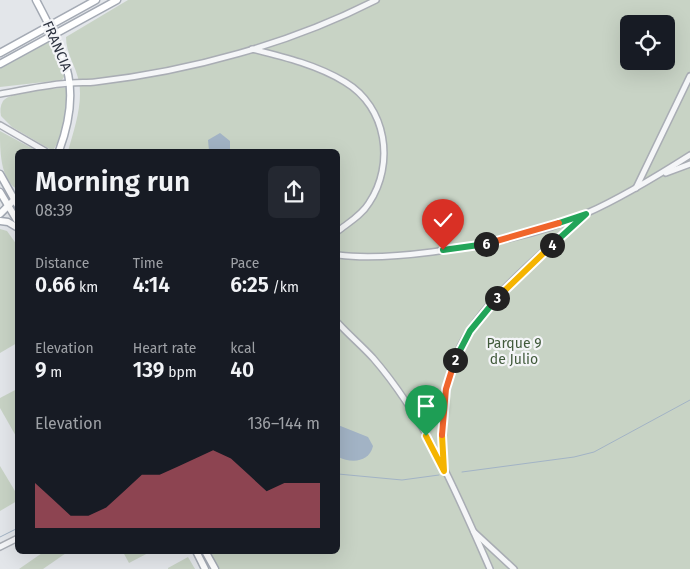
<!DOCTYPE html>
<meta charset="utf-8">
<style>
body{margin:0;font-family:"Fira Sans",sans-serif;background:#242831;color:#f1f3f6;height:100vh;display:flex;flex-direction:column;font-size:19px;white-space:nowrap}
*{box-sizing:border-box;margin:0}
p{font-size:16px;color:#9ea1a6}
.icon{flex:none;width:28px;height:28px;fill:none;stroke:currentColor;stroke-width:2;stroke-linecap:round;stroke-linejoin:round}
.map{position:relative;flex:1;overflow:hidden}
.side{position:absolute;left:15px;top:149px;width:325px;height:405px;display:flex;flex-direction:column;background:#171b24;border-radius:8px;box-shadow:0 5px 20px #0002}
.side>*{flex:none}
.controls{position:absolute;left:620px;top:15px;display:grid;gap:10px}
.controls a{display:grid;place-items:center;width:55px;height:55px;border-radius:8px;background:#171b24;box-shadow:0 5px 20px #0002;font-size:25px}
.pin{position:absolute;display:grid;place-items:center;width:42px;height:42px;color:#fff;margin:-51px -21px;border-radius:50% 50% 50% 0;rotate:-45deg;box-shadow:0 0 5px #0007}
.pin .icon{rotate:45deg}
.km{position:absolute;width:25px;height:25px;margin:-12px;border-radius:50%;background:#222;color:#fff;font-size:14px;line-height:25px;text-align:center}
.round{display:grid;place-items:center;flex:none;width:52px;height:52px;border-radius:8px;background:#242831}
.overview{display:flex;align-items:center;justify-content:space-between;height:85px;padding:0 20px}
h1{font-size:28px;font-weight:600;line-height:38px}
.metrics{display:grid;grid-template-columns:repeat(3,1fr);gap:8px;height:85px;padding:5px 20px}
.metrics div{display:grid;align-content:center}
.metrics b{font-size:21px;font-weight:600}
.metrics small{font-size:14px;font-weight:400}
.metrics p{font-size:14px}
.chart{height:140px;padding:10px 20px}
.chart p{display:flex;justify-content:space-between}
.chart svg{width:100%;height:90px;margin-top:5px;fill:#c05665;opacity:.7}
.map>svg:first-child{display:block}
.green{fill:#c8d3c5;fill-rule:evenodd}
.water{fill:#a2b3c5}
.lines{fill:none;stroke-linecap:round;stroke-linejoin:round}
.stream{stroke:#a2b3c5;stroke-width:1}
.minor-casing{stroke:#a9adb4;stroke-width:8}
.major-casing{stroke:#a4aab4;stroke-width:9}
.minor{stroke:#f5f6f8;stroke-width:5}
.major{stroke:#fff;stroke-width:6}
.split-1-casing{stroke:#fff;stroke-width:10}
.split-2-casing{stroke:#fff;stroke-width:10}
.split-3-casing{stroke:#fff;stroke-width:10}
.split-4-casing{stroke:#fff;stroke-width:10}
.split-5-casing{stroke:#fff;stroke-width:10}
.split-6-casing{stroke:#fff;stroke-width:10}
.split-7-casing{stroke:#fff;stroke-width:10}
.split-1{stroke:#f5b400;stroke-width:6}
.split-2{stroke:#f0652b;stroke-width:6}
.split-3{stroke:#22a559;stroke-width:6}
.split-4{stroke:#f5b400;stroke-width:6}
.split-5{stroke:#22a559;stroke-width:6}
.split-6{stroke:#f0652b;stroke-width:6}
.split-7{stroke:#22a559;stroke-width:6}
.labels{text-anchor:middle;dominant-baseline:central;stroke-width:4.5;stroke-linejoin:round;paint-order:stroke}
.street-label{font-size:14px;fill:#2d3340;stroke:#f3f4f7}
.park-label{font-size:14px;fill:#415a3b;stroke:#f3f4f7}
</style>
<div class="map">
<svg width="690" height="569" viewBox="0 0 690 569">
<rect width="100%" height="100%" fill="#e3e6ea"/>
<g class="green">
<path d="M128 0H690V569H219L210 551H338V151H68C74 130 83 104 79 82 76 66 66 54 66 37ZM629 24H666V61H629Z"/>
<polygon points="52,39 66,74 62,80 0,87 0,68"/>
<path d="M68 87C67 110 65 130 53 151L12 127 1 116C0 111 0 106 3 101 11 91 55 89 68 87Z"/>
<path d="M0 131 37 151H18L17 189C0 179 0 150 0 131Z"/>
<polygon points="0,229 7,231 17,245 17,343 0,353"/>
<polygon points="17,389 18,438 17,438 0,408 0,398"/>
<polygon points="0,466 18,496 17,501 0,511"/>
<polygon points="45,551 69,551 43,569 19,569"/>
<polygon points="125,551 152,551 129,563 123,552"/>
<polygon points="188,557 195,569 168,569 168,568"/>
</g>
<g class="water">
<polygon points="220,133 230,141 230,151 209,151 208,140"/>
<path d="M338 425 368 437 373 446C369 463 351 463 338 457Z"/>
</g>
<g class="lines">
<g class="stream">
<polyline points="462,472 574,457 594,452 690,400"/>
<polyline points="338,474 402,480 439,475"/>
<polyline points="0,537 18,528"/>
</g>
<defs>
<g id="minor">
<path d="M252 49C284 57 317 65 345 82 387 107 395 164 369 203 362 215 348 223 338 231"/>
<path d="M0 94C24 90 48 84 72 83 79 82 87 83 95 82 190 71 290 44 376 0"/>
<polyline points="0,125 45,151"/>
<polyline points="666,173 690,164"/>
<polyline points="636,188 690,76"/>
<path d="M338 255C369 259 401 256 432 252 484 245 539 235 587 213 623 197 657 176 690 155"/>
<path d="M338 323C349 335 362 346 373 358 426 419 458 496 490 569"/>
<path d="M444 471C442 433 442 398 454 361 472 308 542 254 583 216"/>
<polyline points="474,532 514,569"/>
<polyline points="0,547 18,538"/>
</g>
<g id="major">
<path d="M36 0C66 58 83 86 59 151"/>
<polyline points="0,53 96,0"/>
<polyline points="0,64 117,0"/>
<polyline points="0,174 18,206"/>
<polyline points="0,192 18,222"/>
<polyline points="0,214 18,196"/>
<polyline points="0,221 8,222 18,228"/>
<polyline points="196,551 205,569"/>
<polyline points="205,551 215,569"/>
</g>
</defs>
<use href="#minor" class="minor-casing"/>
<use href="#major" class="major-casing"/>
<use href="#minor" class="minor"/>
<use href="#major" class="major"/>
</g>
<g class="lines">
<defs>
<polyline id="split-1" points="426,436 444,471 442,435"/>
<polyline id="split-2" points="442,435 446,389 455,360"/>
<polyline id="split-3" points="455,360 470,331 497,298"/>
<polyline id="split-4" points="497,298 552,245"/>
<polyline id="split-5" points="552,245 586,214 559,223"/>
<polyline id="split-6" points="486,244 559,223"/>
<polyline id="split-7" points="443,250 486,244"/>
</defs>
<use href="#split-1" class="split-1-casing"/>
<use href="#split-2" class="split-2-casing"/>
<use href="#split-3" class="split-3-casing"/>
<use href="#split-4" class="split-4-casing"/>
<use href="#split-5" class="split-5-casing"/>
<use href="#split-6" class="split-6-casing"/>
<use href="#split-7" class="split-7-casing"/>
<use href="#split-1" class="split-1"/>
<use href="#split-2" class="split-2"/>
<use href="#split-3" class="split-3"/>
<use href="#split-4" class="split-4"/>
<use href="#split-5" class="split-5"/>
<use href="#split-6" class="split-6"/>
<use href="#split-7" class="split-7"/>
</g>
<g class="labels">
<g class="street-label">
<text transform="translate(57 46) rotate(67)">FRANCIA</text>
</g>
<g class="park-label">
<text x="514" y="343">Parque 9<tspan x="514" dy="16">de Julio</tspan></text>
</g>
</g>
</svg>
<div class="controls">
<a><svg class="icon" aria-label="locate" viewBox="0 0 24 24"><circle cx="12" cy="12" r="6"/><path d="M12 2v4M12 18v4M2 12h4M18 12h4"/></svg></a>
</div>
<div class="pin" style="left:426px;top:436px;background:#1e9e55"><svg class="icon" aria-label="arrive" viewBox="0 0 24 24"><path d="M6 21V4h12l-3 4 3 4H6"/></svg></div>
<div class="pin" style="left:443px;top:250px;background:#d93025"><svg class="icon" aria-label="check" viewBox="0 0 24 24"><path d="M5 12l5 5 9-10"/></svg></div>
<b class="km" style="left:455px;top:360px">2</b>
<b class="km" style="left:497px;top:298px">3</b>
<b class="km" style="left:552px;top:245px">4</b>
<b class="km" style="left:486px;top:244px">6</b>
<section class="side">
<div class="overview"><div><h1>Morning run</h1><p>08:39</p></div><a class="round"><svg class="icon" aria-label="share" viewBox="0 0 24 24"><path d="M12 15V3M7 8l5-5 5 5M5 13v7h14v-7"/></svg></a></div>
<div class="metrics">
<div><p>Distance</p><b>0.66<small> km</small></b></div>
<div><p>Time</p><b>4:14</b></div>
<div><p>Pace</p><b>6:25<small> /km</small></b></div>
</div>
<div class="metrics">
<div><p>Elevation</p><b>9<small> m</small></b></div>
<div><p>Heart rate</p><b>139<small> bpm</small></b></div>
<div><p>kcal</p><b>40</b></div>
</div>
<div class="chart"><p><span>Elevation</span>136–144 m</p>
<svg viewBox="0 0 160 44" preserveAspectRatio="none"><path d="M0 44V22L10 30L20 38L30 38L40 34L50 26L60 18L70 18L80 14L90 10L100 6L110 10L120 18L130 26L140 22L150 22L160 22V44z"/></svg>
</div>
</section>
</div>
